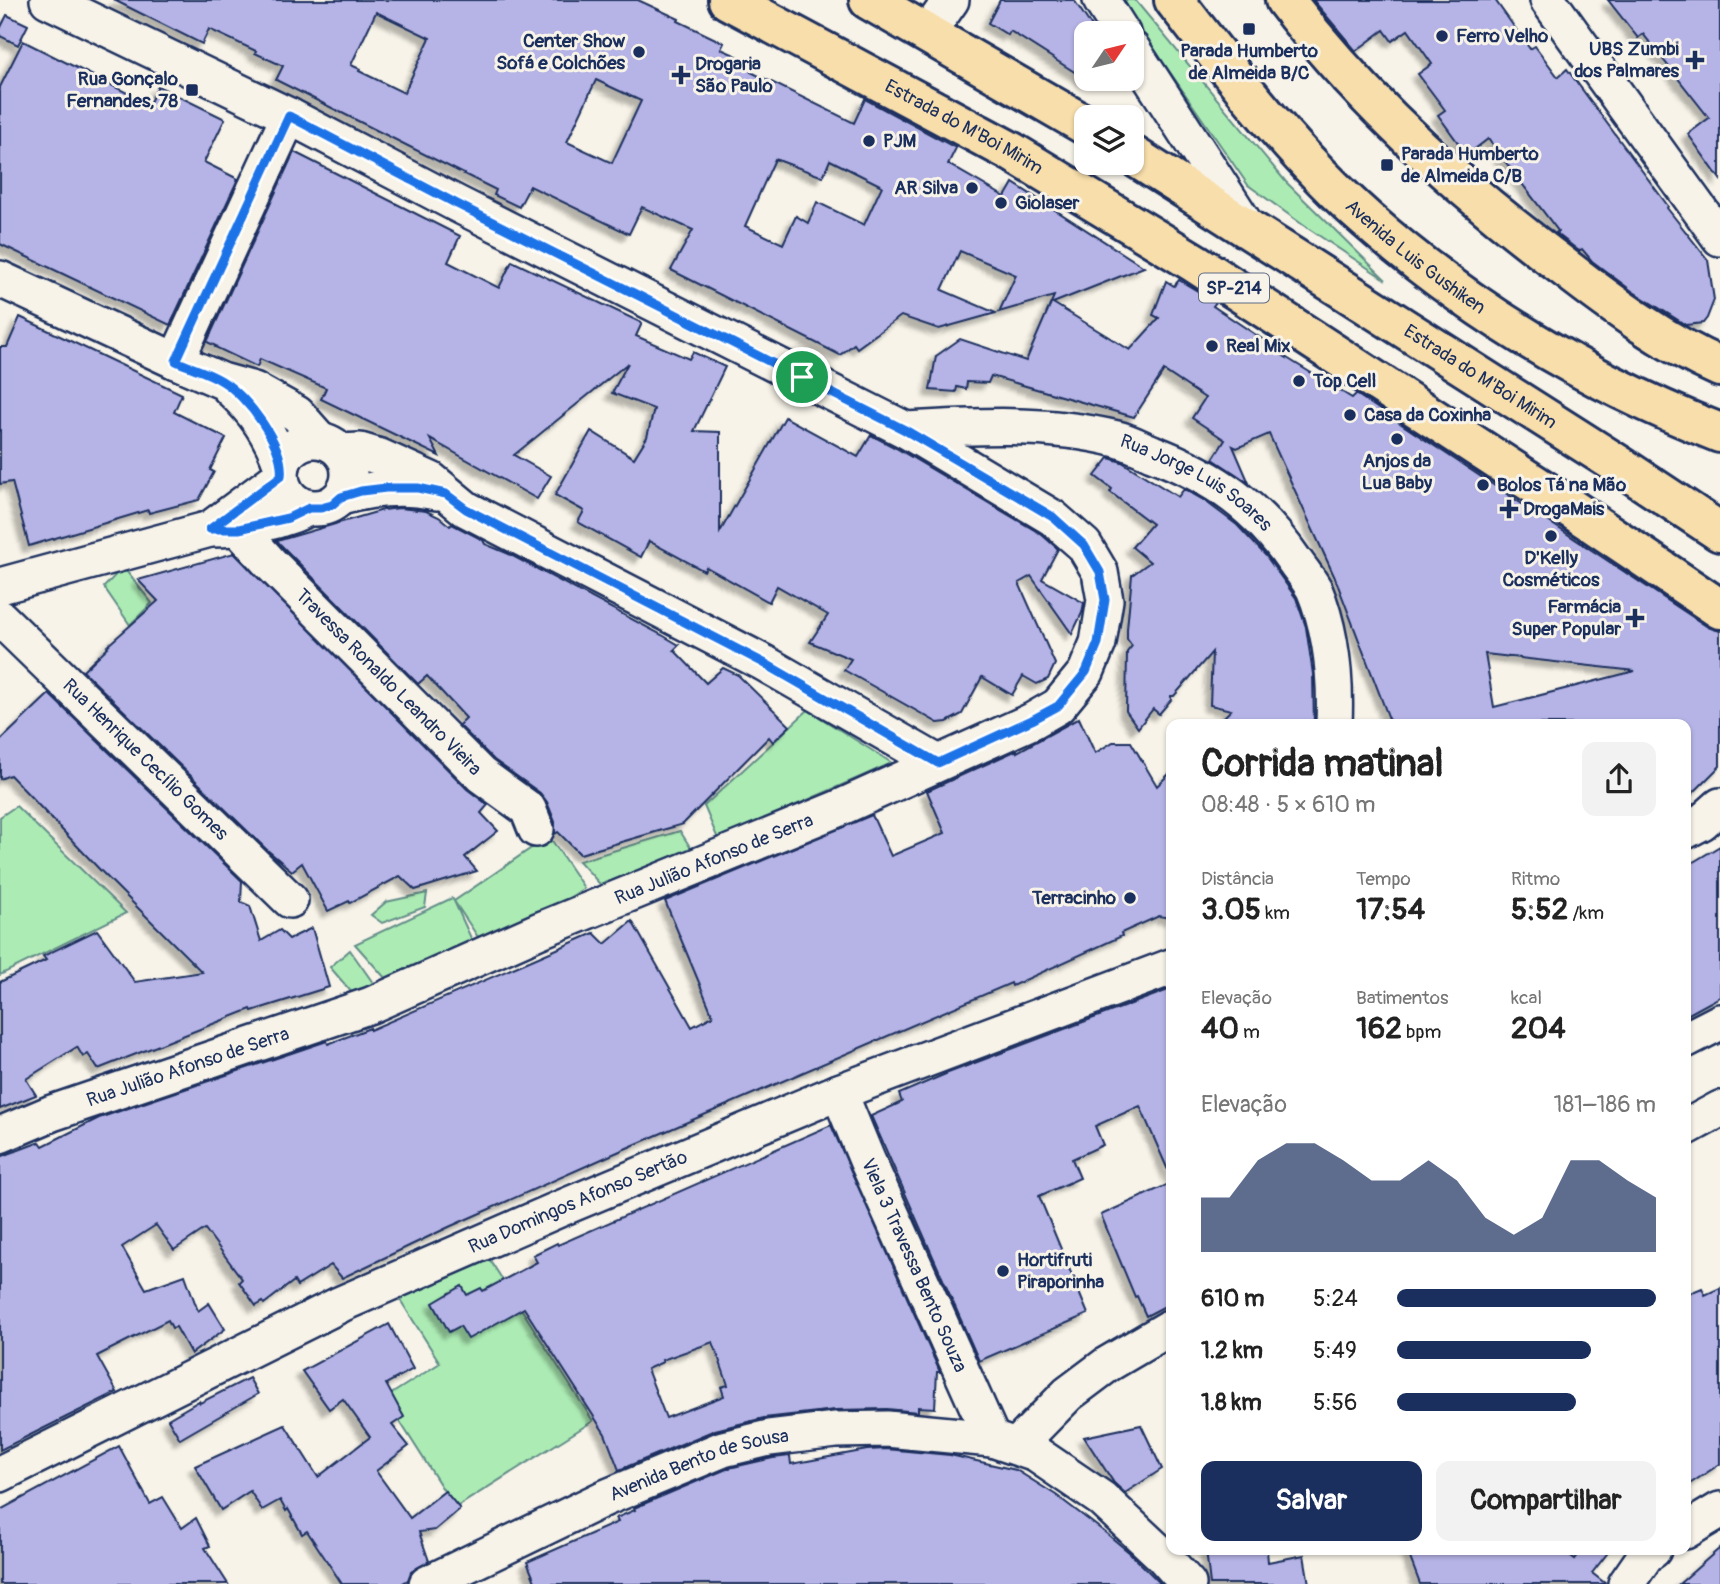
<!DOCTYPE html>
<html lang="pt">
<meta charset="utf-8">
<style>
body{margin:0;font-family:Pangolin,sans-serif;background:#f2f2f2;color:#222;height:100vh;display:flex;flex-direction:column;font-size:26px;white-space:nowrap}
*{box-sizing:border-box;margin:0}
p{font-size:23px;color:#767676}
.icon{flex:none;width:38px;height:38px;fill:none;stroke:currentColor;stroke-width:2;stroke-linecap:round;stroke-linejoin:round}
.map{position:relative;flex:1;overflow:hidden}
.details{position:absolute;left:1166px;top:719px;width:525px;height:836px;display:flex;flex-direction:column;background:#fff;border-radius:14px;box-shadow:0 2px 5px #0004}
.details>*{flex:none}
.needle{width:46px;rotate:55deg}
.fabs{position:absolute;left:1074px;top:21px;display:grid;gap:14px}
.fabs a{display:grid;place-items:center;width:70px;height:70px;border-radius:14px;background:#fff;box-shadow:0 2px 5px #0004;font-size:35px}
.pin{position:absolute;display:grid;place-items:center;width:60px;height:60px;color:#fff;margin:-30px;border:4px solid #fff;border-radius:50%;box-shadow:0 2px 7px #0007}
.round{display:grid;place-items:center;flex:none;width:74px;height:74px;border-radius:14px;background:#f2f2f2}
.headline{display:flex;align-items:center;justify-content:space-between;height:119px;padding:0 35px}
h1{font-size:38px;font-weight:800;line-height:52px}
.metrics{display:grid;grid-template-columns:repeat(3,1fr);gap:10px;height:119px;padding:7px 35px}
.metrics div{display:grid;align-content:center}
.metrics b{font-size:30px;font-weight:800}
.metrics small{font-size:19px;font-weight:400}
.metrics p{font-size:19px}
.chart{height:196px;padding:14px 35px}
.chart p{display:flex;justify-content:space-between}
.chart svg{width:100%;height:126px;margin-top:7px;fill:#1b2f5e;opacity:.7}
.button{display:flex;gap:14px;margin-top:auto;padding:14px 35px}
.button a{flex:1;height:80px;border-radius:14px;background:#1b2f5e;color:#fff;font-size:28px;font-weight:800;line-height:80px;text-align:center}
.button a+a{background:#f2f2f2;color:#222}
ul{padding:0 35px;list-style:none;font-size:23px}
li{display:grid;grid-template-columns:112px 84px 1fr;align-items:center;height:52px}
li i{height:18px;border-radius:9px;background:#1b2f5e}
.map>svg:first-child{display:block}
.green{fill:#acecb4;stroke:#648e89;stroke-width:2}
.building{fill:#b6b4e6;stroke:#1b2f5e;stroke-width:2;fill-rule:evenodd;filter:url(#shadow)}
.lines{fill:none;stroke-linecap:round;stroke-linejoin:round}
.minor-casing{stroke:#1b2f5e;stroke-width:40}
.major-casing{stroke:#1b2f5e;stroke-width:44}
.minor{stroke:#f7f3e8;stroke-width:35}
.major{stroke:#f8deab;stroke-width:38}
.route-casing{stroke:#fff;stroke-width:14}
.route{stroke:#1a73e8;stroke-width:9}
.poi-dot{fill:#1b2f5e;stroke:#f7f3e8;stroke-width:2.5}
.labels{text-anchor:middle;dominant-baseline:central;stroke-width:6;stroke-linejoin:round;paint-order:stroke}
.shield{fill:#f7f3e8;stroke:#5d6a87;stroke-width:2}
.shield-label{font-size:18px;font-weight:bold;fill:#1b2f5e}
.poi-label{font-size:19px;font-weight:bold;fill:#1b2f5e;stroke:#f7f3e8;text-anchor:start}
.street-label{font-size:19px;fill:#1b2f5e;stroke:#f7f3e8}
</style>
<div class="map">
<svg width="1720" height="1584" viewBox="0 0 1720 1584">
<defs>
<filter id="shadow"><feDropShadow dx="-6" dy="6" stdDeviation="2" flood-color="#0004"/></filter>
</defs>
<rect width="100%" height="100%" fill="#f7f3e8"/>
<filter id="ink" filterUnits="userSpaceOnUse"><feTurbulence type="fractalNoise" baseFrequency=".0143" numOctaves="2"/><feDisplacementMap in="SourceGraphic" scale="14" xChannelSelector="R" yChannelSelector="G"/><feConvolveMatrix kernelMatrix="1 2 1 2 8 2 1 2 1" color-interpolation-filters="sRGB"/></filter>
<g filter="url(#ink)">
<g class="green">
<polygon points="1120,0 1135,0 1286,182 1386,280 1303,225 1248,185"/>
<polygon points="123,567 152,603 130,625 104,587"/>
<polygon points="808,710 892,763 718,839 704,806"/>
<polygon points="16,806 126,913 0,975 0,817"/>
<polygon points="680,831 692,850 607,892 579,861"/>
<polygon points="549,836 584,888 488,952 454,901 476,949 393,987 355,944 452,898 454,901"/>
<polygon points="427,893 425,907 382,923 371,915 386,902"/>
<polygon points="350,950 378,990 359,1001 330,967"/>
<polygon points="481,1246 593,1421 455,1508 385,1398 440,1363 399,1298"/>
</g>
<g class="building">
<path d="M114 0H638L679 19 678 21 724 43 721 49 755 64 751 72 854 123 865 99 956 148 948 164 1005 197 1013 183 1144 267 1053 303 1130 350 1159 318 1153 315 1166 281 1174 286 1179 280 1216 302 1213 306 1283 353 1282 355 1352 398 1356 394 1708 627 1720 631V766L1685 801V724H1391L1335 578 1269 434 1237 448 1233 446 1249 483 1213 459 1225 440 1192 418 1205 398 1164 371 1134 417 991 376 988 383 967 382 966 389 957 387 956 392 930 390 936 356 960 339 1026 361 1054 296 999 312 1016 275 960 251 942 290 996 313 939 329 901 316 857 348 854 344 840 355 671 270 693 230 642 207 629 234 530 186 519 207 494 195 496 190 276 80 283 66 255 53 256 51 209 29 202 44ZM376 12 430 38 404 93 359 71 360 69 351 65ZM596 80 641 101 612 163 567 142ZM775 159 823 177 830 160 882 186 864 225 817 202 808 223 796 216 783 244 745 226ZM1485 654 1635 671 1494 707Z"/>
<polygon points="1000,0 1074,0 1096,33 1087,33 1087,80 1010,31 1008,35 988,23"/>
<polygon points="1313,0 1495,0 1530,49 1535,46 1558,77 1567,69 1668,206 1667,208 1708,260 1714,300 1707,318 1703,323 1686,325 1632,291 1592,261 1582,249 1579,251 1556,233 1558,231 1488,139 1467,155 1438,115 1445,110 1418,74 1432,64 1408,30 1392,41 1384,30 1356,51"/>
<polygon points="1608,0 1720,0 1720,179 1688,134 1709,118 1643,34 1638,38"/>
<polygon points="7,15 28,25 18,45 0,36 0,29"/>
<polygon points="23,41 149,104 158,86 225,119 204,162 238,179 170,325 0,244 0,87"/>
<polygon points="294,152 460,236 448,262 499,288 512,261 642,323 636,336 689,359 693,352 725,367 694,431 720,432 720,532 785,417 858,457 871,435 896,448 1041,534 1058,549 1042,579 1084,603 1082,613 1072,634 1031,576 1019,583 1055,664 1048,679 1037,684 1023,676 1012,695 982,677 962,714 947,722 938,723 844,670 851,659 810,642 828,615 777,586 769,602 706,567 704,571 649,541 641,557 578,522 584,511 555,495 591,431 634,458 647,437 654,409 612,393 628,363 514,455 551,476 537,499 430,439 439,456 321,399 326,388 260,359 257,367 215,347 216,346 207,342"/>
<polygon points="20,317 182,394 174,412 226,438 210,470 214,472 199,500 149,513 148,510 29,546 12,482 0,484 0,347 7,347"/>
<polygon points="1109,458 1122,462 1178,497 1184,489 1205,501 1237,525 1266,556 1296,598 1306,627 1313,674 1314,724 1217,724 1231,710 1210,705 1212,652 1174,696 1171,696 1171,700 1159,714 1153,709 1138,728 1126,711 1127,652 1132,646 1127,639 1127,629 1132,575 1150,562 1132,547 1152,524 1110,492 1112,489 1095,476"/>
<polygon points="400,508 426,511 439,517 450,526 452,524 483,540 485,544 509,554 662,635 679,645 674,650 706,683 723,668 738,675 790,726 773,742 769,737 683,824 580,854 558,832 555,834 555,822 547,802 540,793 494,760 459,725 466,718 427,676 418,684 277,541 383,510"/>
<polygon points="234,553 467,789 488,805 481,813 498,831 465,857 477,871 415,890 400,876 350,903 349,901 328,911 302,863 292,871 266,849 83,671 108,647 107,646 158,601 138,580"/>
<polygon points="49,694 242,881 241,902 250,906 261,941 280,930 289,939 312,928 329,987 252,1011 251,1009 98,1069 88,1054 83,1057 77,1047 26,1079 36,1095 0,1109 0,982 46,960 43,956 97,930 135,982 202,972 101,871 10,775 0,779 0,741"/>
<polygon points="1079,718 1095,753 1113,742 1131,742 1157,786 1171,772 1171,918 1159,916 1121,933 1122,936 1012,986 1011,983 620,1151 449,1227 342,1278 331,1265 297,1286 294,1281 264,1304 263,1302 256,1306 239,1282 242,1279 205,1229 174,1250 156,1225 122,1247 146,1289 185,1275 198,1311 209,1303 225,1329 191,1354 176,1327 172,1328 168,1320 97,1356 117,1392 0,1450 0,1157 40,1142 43,1146 99,1118 327,1041 328,1044 370,1028 370,1030 594,933 605,944 632,921 692,1027 713,1016 665,901 872,815 891,856 945,833 927,791 1017,750 1017,752"/>
<polygon points="1720,846 1720,997 1685,1016 1685,867"/>
<polygon points="1171,989 1171,1177 1140,1106 1095,1126 1103,1145 1072,1159 1080,1178 1039,1196 1088,1314 979,1361 871,1116 902,1102 899,1094 948,1073"/>
<path d="M831 1125 940 1372H937L935 1408 918 1407V1412L887 1409 835 1410 764 1418 715 1430 619 1470 605 1434 524 1308 468 1339 460 1326 449 1332 433 1303 462 1286 467 1295 481 1288 483 1291 537 1262 533 1255 557 1243 558 1245ZM713 1342 728 1385 721 1387 724 1396 666 1418 647 1369 663 1362 662 1360Z"/>
<polygon points="1171,1183 1171,1303 1146,1316 1137,1296 1135,1297 1101,1215"/>
<polygon points="1702,1288 1705,1295 1720,1288 1720,1464 1685,1487 1685,1295"/>
<polygon points="389,1324 413,1369 386,1384 404,1417 392,1425 409,1446 376,1471 410,1518 445,1491 460,1509 435,1530 419,1532 429,1561 411,1572 408,1580 401,1584 342,1584 307,1531 302,1534 288,1509 286,1511 280,1500 262,1510 250,1491 221,1510 195,1466 285,1425 318,1477 370,1437 343,1399 329,1409 302,1371"/>
<polygon points="249,1378 258,1394 180,1439 168,1419 199,1401 200,1403"/>
<polygon points="1141,1425 1162,1469 1125,1493 1114,1483 1084,1437"/>
<polygon points="119,1446 150,1504 163,1497 182,1528 196,1518 210,1546 205,1548 228,1584 0,1584 0,1510"/>
<polygon points="886,1449 950,1455 1016,1470 1056,1495 1106,1533 1130,1553 1161,1584 536,1584 527,1562 618,1522 616,1518 635,1510 634,1508 729,1468 773,1458 790,1456 791,1464 867,1450"/>
<polygon points="1720,1548 1720,1584 1679,1584"/>
<polygon points="1206,1550 1267,1550 1268,1562 1304,1555 1309,1584 1210,1584"/>
<polygon points="1407,1550 1563,1550 1575,1559 1582,1550 1610,1550 1592,1573 1606,1584 1420,1584"/>
</g>
<g class="lines">
<defs>
<g id="minor">
<polyline points="1101,0 1122,33"/>
<polyline points="1548,0 1720,238"/>
<polyline points="928,33 951,0"/>
<polyline points="1132,49 1247,227"/>
<polyline points="0,279 176,361 222,381 254,390 297,414 320,440"/>
<polyline points="176,361 289,116"/>
<path d="M230 388C255 411 271 434 282 466"/>
<path id="s1" d="M906 430C976 426 1048 422 1117 439 1129 442 1140 448 1152 453 1215 477 1258 507 1296 563 1302 571 1309 580 1314 589 1332 632 1336 679 1334 724"/>
<circle cx="315" cy="474" r="34"/>
<polyline points="341,452 360,451 380,457 431,480 466,509 764,663 938,763"/>
<path d="M341 497C372 488 403 485 436 492"/>
<polyline points="210,529 281,476"/>
<path id="s2" d="M239 529 270 563 481 775 528 809 536 829"/>
<path d="M0 586 210 529C245 529 277 523 309 508"/>
<path id="s3" d="M0 618 290 900"/>
<polyline points="1685,831 1702,822 1720,806"/>
<polyline points="1685,1040 1720,1022"/>
<path id="s4" d="M839 1092 867 1160 992 1439"/>
<polyline points="1685,1128 1720,1109"/>
<path id="s5" d="M0 1135 52 1113 371 1005 538 931 837 809 1032 721 1058 706 1086 672 1098 643 1105 600 1100 572 1084 545 1053 518 906 430 457 204 289 116 48 0"/>
<polyline points="1017,1446 1068,1394 1108,1364 1171,1327"/>
<path id="s6" d="M0 1474 341 1304 557 1210 839 1092 1171 967"/>
<polyline points="1685,1531 1720,1510"/>
<path id="s7" d="M427 1584 605 1498 723 1449 769 1438 836 1430 887 1429 992 1439 1036 1454 1102 1499 1163 1556 1188 1584"/>
<polyline points="1626,1584 1646,1555 1653,1550"/>
</g>
<g id="major">
<path id="s8" d="M728 0 1012 152 1195 263 1560 501 1720 609"/>
<polyline points="869,0 1087,126"/>
<path id="s9" d="M1174 0C1233 76 1294 156 1367 220 1471 311 1591 383 1720 433"/>
<path d="M1285 0C1363 103 1461 190 1564 267 1613 305 1663 342 1720 367"/>
<path id="s10" d="M1132 155 1622 467 1720 532"/>
</g>
</defs>
<use href="#minor" class="minor-casing"/>
<use href="#major" class="major-casing"/>
<use href="#minor" class="minor"/>
<use href="#major" class="major"/>
</g>
</g>
<g class="lines" filter="url(#ink)">
<defs>
<path id="route" d="M289 116 457 204 905 430 1053 517 1084 545 1100 572 1105 600 1098 643 1086 672 1058 706 1032 720 938 763 764 663 466 509 446 494 418 488H386L361 491 341 497 332 505 321 508H309L288 518 239 529H210L281 476C285 446 247 396 222 381 208 372 191 368 176 361Z"/>
</defs>
<use href="#route" class="route-casing"/>
<use href="#route" class="route"/>
</g>
<g class="poi-dot">
<rect x="1242" y="22" width="14" height="14" rx="3.5"/>
<circle cx="1442" cy="36" r="7"/>
<circle cx="639" cy="52" r="7"/>
<path d="M1691.5 49.5h7v7h7v7h-7v7h-7v-7h-7v-7h7z"/>
<path d="M677.5 64.5h7v7h7v7h-7v7h-7v-7h-7v-7h7z"/>
<rect x="185" y="83" width="14" height="14" rx="3.5"/>
<circle cx="869" cy="141" r="7"/>
<rect x="1380" y="158" width="14" height="14" rx="3.5"/>
<circle cx="972" cy="188" r="7"/>
<circle cx="1001" cy="203" r="7"/>
<circle cx="1212" cy="346" r="7"/>
<circle cx="1299" cy="381" r="7"/>
<circle cx="1350" cy="415" r="7"/>
<circle cx="1397" cy="439" r="7"/>
<circle cx="1483" cy="485" r="7"/>
<path d="M1505.5 498.5h7v7h7v7h-7v7h-7v-7h-7v-7h7z"/>
<circle cx="1551" cy="536" r="7"/>
<path d="M1631.5 607.5h7v7h7v7h-7v7h-7v-7h-7v-7h7z"/>
<circle cx="1130" cy="898" r="7"/>
<circle cx="1003" cy="1271" r="7"/>
</g>
<g class="labels">
<rect class="shield" x="1199" y="273.5" width="70" height="29" rx="5"/>
<g class="shield-label">
<text x="1234" y="288">SP-214</text>
</g>
<g class="poi-label">
<text x="1456" y="36">Ferro Velho</text>
<text x="625" y="41" text-anchor="end">Center Show<tspan x="625" dy="22">Sofá e Colchões</tspan></text>
<text x="1679" y="49" text-anchor="end">UBS Zumbi<tspan x="1679" dy="22">dos Palmares</tspan></text>
<text x="1249" y="51" text-anchor="middle">Parada Humberto<tspan x="1249" dy="22">de Almeida B/C</tspan></text>
<text x="695" y="64">Drogaria<tspan x="695" dy="22">São Paulo</tspan></text>
<text x="178" y="79" text-anchor="end">Rua Gonçalo<tspan x="178" dy="22">Fernandes, 78</tspan></text>
<text x="883" y="141">PJM</text>
<text x="1401" y="154">Parada Humberto<tspan x="1401" dy="22">de Almeida C/B</tspan></text>
<text x="958" y="188" text-anchor="end">AR Silva</text>
<text x="1015" y="203">Giolaser</text>
<text x="1226" y="346">Real Mix</text>
<text x="1313" y="381">Top Cell</text>
<text x="1364" y="415">Casa da Coxinha</text>
<text x="1397" y="461" text-anchor="middle">Anjos da<tspan x="1397" dy="22">Lua Baby</tspan></text>
<text x="1497" y="485">Bolos Tá na Mão</text>
<text x="1523" y="509">DrogaMais</text>
<text x="1551" y="558" text-anchor="middle">D'Kelly<tspan x="1551" dy="22">Cosméticos</tspan></text>
<text x="1621" y="607" text-anchor="end">Farmácia<tspan x="1621" dy="22">Super Popular</tspan></text>
<text x="1116" y="898" text-anchor="end">Terracinho</text>
<text x="1017" y="1260">Hortifruti<tspan x="1017" dy="22">Piraporinha</tspan></text>
</g>
<g class="street-label">
<text stroke="none"><textPath href="#s8" startOffset="268">Estrada do M'Boi Mirim</textPath></text>
<text stroke="none"><textPath href="#s9" startOffset="354">Avenida Luis Gushiken</textPath></text>
<text stroke="none"><textPath href="#s10" startOffset="413">Estrada do M'Boi Mirim</textPath></text>
<text stroke="none"><textPath href="#s1" startOffset="303">Rua Jorge Luis Soares</textPath></text>
<text stroke="none"><textPath href="#s2" startOffset="214">Travessa Ronaldo Leandro Vieira</textPath></text>
<text stroke="none"><textPath href="#s3" startOffset="203">Rua Henrique Cecílio Gomes</textPath></text>
<text stroke="none"><textPath href="#s5" startOffset="766">Rua Julião Afonso de Serra</textPath></text>
<text stroke="none"><textPath href="#s5" startOffset="200">Rua Julião Afonso de Serra</textPath></text>
<text stroke="none"><textPath href="#s6" startOffset="639">Rua Domingos Afonso Sertão</textPath></text>
<text stroke="none"><textPath href="#s4" startOffset="189">Viela 3 Travessa Bento Souza</textPath></text>
<text stroke="none"><textPath href="#s7" startOffset="298">Avenida Bento de Sousa</textPath></text>
</g>
</g>
</svg>
<div class="fabs">
<a><svg class="needle" viewBox="-14 -14 28 28"><path d="M0-13l5 13h-10z" fill="#e53935"/><path d="M0 13l5-13h-10z" fill="#767676"/></svg></a>
<a><svg class="icon" aria-label="layers" viewBox="0 0 24 24"><path d="M12 4l9 5-9 5-9-5zM3 14l9 5 9-5"/></svg></a>
</div>
<div class="pin" style="left:802px;top:377px;background:#1e9e55"><svg class="icon" aria-label="arrive" viewBox="0 0 24 24"><path d="M6 21V4h12l-3 4 3 4H6"/></svg></div>
<section class="details">
<div class="headline"><div><h1>Corrida matinal</h1><p>08:48 · 5 × 610 m</p></div><a class="round"><svg class="icon" aria-label="share" viewBox="0 0 24 24"><path d="M12 15V3M7 8l5-5 5 5M5 13v7h14v-7"/></svg></a></div>
<div class="metrics">
<div><p>Distância</p><b>3.05<small> km</small></b></div>
<div><p>Tempo</p><b>17:54</b></div>
<div><p>Ritmo</p><b>5:52<small> /km</small></b></div>
</div>
<div class="metrics">
<div><p>Elevação</p><b>40<small> m</small></b></div>
<div><p>Batimentos</p><b>162<small> bpm</small></b></div>
<div><p>kcal</p><b>204</b></div>
</div>
<div class="chart"><p><span>Elevação</span>181–186 m</p>
<svg viewBox="0 0 160 44" preserveAspectRatio="none"><path d="M0 44V25L10 25L20 12L30 6L40 6L50 12L60 19L70 19L80 12L90 19L100 32L110 38L120 32L130 12L140 12L150 19L160 25V44z"/></svg>
</div>
<ul>
<li><b>610 m</b>5:24<i style="width:100%"></i></li>
<li><b>1.2 km</b>5:49<i style="width:75%"></i></li>
<li><b>1.8 km</b>5:56<i style="width:69%"></i></li>
</ul>
<div class="button"><a>Salvar</a><a>Compartilhar</a></div>
</section>
</div>
